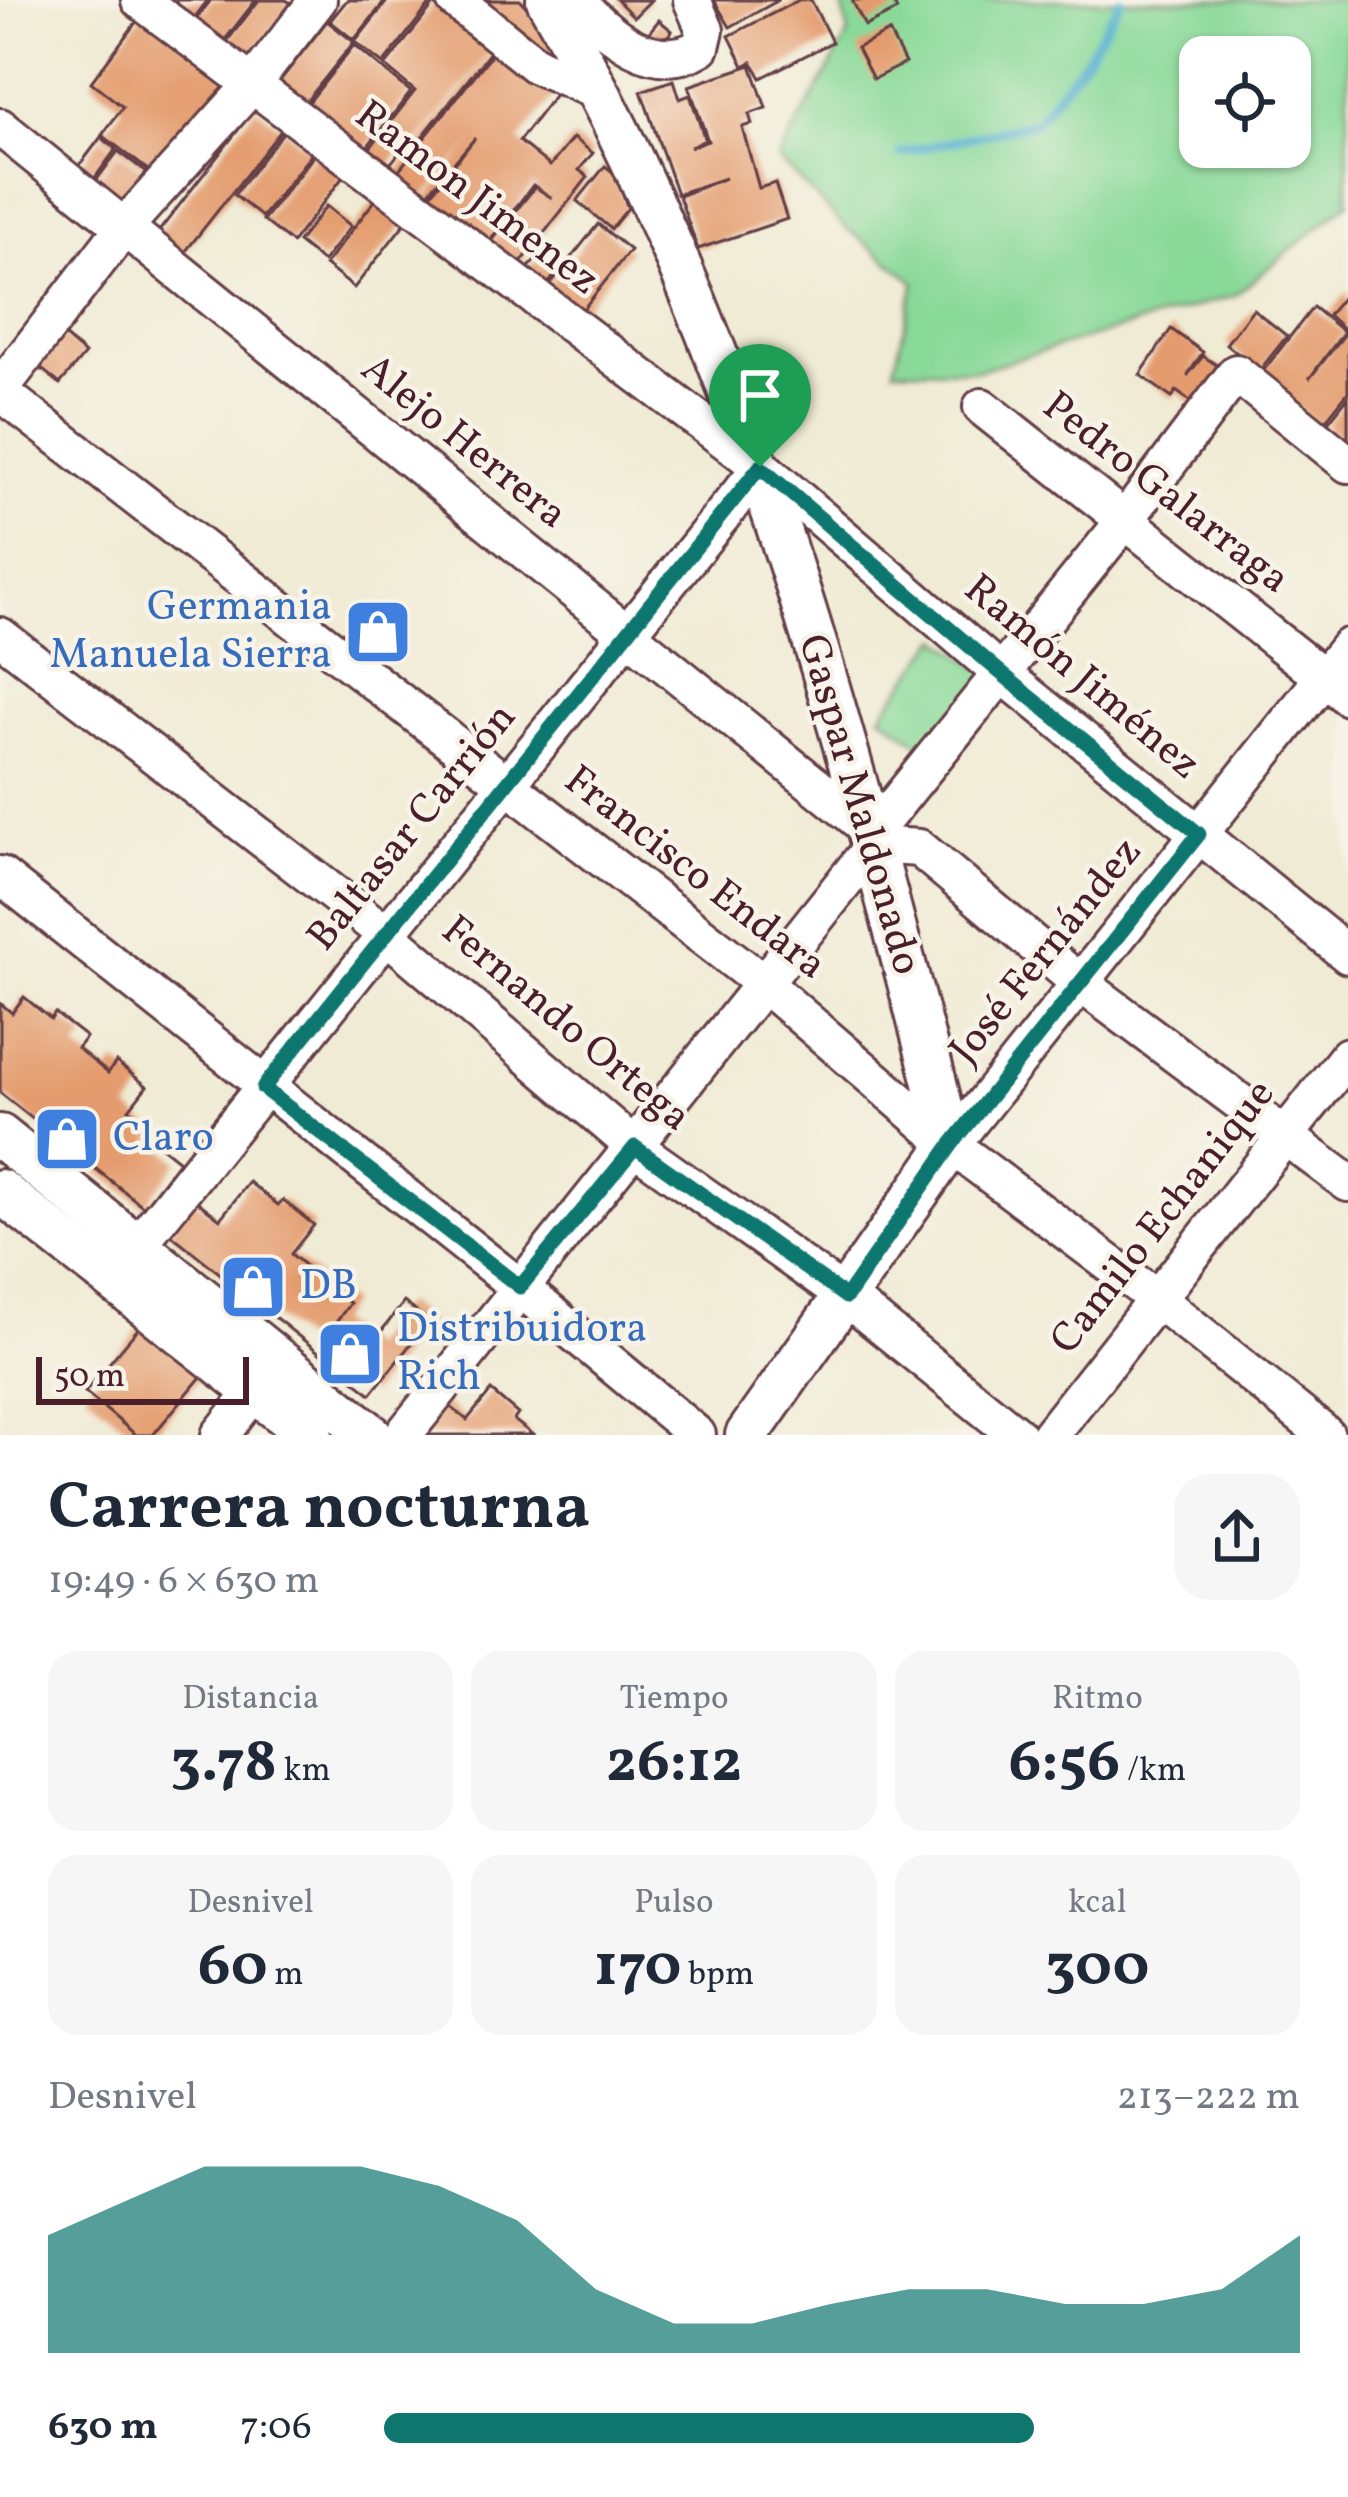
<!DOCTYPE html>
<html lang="es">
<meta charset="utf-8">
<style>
body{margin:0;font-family:Vollkorn,serif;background:#f6f6f7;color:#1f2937;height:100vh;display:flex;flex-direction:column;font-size:45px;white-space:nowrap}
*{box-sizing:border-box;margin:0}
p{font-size:39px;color:#747a83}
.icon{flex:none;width:66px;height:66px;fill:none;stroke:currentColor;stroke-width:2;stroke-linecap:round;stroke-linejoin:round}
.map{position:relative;height:1435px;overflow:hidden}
.side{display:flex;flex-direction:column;background:#fff;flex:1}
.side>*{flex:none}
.tools{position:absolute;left:1179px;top:36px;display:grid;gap:24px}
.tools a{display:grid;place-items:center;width:132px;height:132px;border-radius:24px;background:#fff;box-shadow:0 3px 9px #0004;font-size:60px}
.scale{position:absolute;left:36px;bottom:30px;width:213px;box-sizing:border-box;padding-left:12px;border:6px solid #4a1f2b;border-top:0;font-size:33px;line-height:42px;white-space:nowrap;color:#4a1f2b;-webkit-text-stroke:9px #f7f3e8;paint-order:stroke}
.pin{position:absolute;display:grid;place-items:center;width:102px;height:102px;color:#fff;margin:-123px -51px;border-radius:50% 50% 50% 0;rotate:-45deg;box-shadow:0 0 12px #0007}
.pin .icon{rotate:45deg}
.round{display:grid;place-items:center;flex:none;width:126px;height:126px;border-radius:36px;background:#f6f6f7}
.headline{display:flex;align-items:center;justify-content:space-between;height:204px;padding:0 48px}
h1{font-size:66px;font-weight:700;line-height:90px}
.metrics{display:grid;grid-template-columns:repeat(3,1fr);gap:18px;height:204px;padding:12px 48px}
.metrics div{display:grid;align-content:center;border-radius:30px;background:#f6f6f7;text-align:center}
.metrics b{font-size:60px;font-weight:700}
.metrics small{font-size:33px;font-weight:400}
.metrics p{font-size:33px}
.chart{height:336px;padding:24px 48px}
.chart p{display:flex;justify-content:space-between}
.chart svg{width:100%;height:216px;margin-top:12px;fill:#0f766e;opacity:.7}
ul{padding:0 48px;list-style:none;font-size:39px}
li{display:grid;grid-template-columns:192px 144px 1fr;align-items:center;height:90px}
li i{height:30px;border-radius:15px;background:#0f766e}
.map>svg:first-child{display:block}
.green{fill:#89d999;stroke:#6a7c62;stroke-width:3;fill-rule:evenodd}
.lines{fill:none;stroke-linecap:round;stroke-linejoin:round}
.stream{stroke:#51b1d0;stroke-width:9}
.building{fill:#e49c6e}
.minor-casing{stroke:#633e44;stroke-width:42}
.tertiary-casing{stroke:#633e44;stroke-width:48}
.minor{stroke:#fff;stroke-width:36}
.tertiary{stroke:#fff;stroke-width:42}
.route-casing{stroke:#fff;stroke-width:24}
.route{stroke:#0f766e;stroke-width:15}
.labels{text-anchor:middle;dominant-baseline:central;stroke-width:9;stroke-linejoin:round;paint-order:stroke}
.street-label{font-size:42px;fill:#4a1f2b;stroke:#f7f3e8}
.shop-label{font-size:42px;fill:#366cbe;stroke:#f7f3e8;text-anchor:start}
</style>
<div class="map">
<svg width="1348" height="1435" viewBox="0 0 1348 1435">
<rect width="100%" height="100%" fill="#f7f3e8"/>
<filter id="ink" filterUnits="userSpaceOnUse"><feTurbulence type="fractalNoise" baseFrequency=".00833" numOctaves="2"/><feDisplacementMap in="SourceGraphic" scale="24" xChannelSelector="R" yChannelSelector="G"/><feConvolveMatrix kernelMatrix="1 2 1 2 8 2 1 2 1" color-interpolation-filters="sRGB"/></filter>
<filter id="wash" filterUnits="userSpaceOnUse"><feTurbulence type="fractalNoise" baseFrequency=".004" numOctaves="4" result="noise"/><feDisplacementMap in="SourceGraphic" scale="48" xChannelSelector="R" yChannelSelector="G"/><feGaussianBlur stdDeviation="2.7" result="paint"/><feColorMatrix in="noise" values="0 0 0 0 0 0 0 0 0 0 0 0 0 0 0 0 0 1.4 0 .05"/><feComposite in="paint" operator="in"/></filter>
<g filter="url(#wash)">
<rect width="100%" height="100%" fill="#f0ebd4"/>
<g class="green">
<path d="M841 0H1348V203L1234 296 978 370 894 369 915 282 845 227 778 159 849 34ZM1200 57H1290V147H1200Z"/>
<polygon points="939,638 988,674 930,752 881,715"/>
</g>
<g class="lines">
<polyline class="stream" points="900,153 1034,123 1086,58 1121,0"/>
</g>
<g id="blocks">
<g class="building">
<polygon points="160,0 208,0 188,26"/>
<polygon points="211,0 256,0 224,41 196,19"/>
<polygon points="259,0 286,0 292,4 247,62 224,45"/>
<polygon points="347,0 386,0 354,40 330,21"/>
<polygon points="388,0 432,2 383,64 355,42"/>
<polygon points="470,0 520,0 560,45 543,60"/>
<polygon points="617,0 651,0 634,17"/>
<polygon points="714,0 779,0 730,27"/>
<polygon points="799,0 811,0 832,42 761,78 752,62 744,66 729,36"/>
<polygon points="852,0 892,0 897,10 865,26"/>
<polygon points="436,2 496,45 410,152 404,147 382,174 362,158 415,91 385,66"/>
<polygon points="143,13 230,79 157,177 102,135 123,107 91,82"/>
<polygon points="659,20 672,31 655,50 643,40"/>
<polygon points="327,21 354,42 301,108 275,87"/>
<polygon points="889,32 905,63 873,79 857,48"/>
<polygon points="354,45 411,92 359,157 302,111"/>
<polygon points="499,45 557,92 519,141 550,166 573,138 593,153 579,170 588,177 512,274 484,251 535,187 552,198 533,185 484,248 424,203 475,138 423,199 394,176"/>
<polygon points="751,65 766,108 749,114 752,124 742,127 759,188 775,183 787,219 698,249 679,196 725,178 677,194 641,91 674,80 680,99 690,95 705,140 690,147 708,141 689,86"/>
<polygon points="256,107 283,128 182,256 156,235"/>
<polygon points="285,130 313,152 262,217 234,195"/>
<polygon points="101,137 116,149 89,186 73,174"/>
<polygon points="118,151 154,178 128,213 92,186"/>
<polygon points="315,154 343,177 292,243 263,220"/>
<polygon points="605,166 614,173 628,208 611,229 577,201"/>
<polygon points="375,200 405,223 354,288 325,265"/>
<polygon points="326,206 351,226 323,262 298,242"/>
<polygon points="598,224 630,250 573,322 541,296"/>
<polygon points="536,259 556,274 539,295 519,279"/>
<polygon points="1348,291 1348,326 1345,330 1328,315"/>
<polygon points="1313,307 1344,332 1309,379 1348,330 1348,392 1320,427 1260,375"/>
<polygon points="1253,309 1287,336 1259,371 1226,344"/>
<polygon points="1171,329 1203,352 1187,376 1203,356 1230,374 1204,411 1176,391 1172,398 1140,375"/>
<polygon points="63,335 85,354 60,384 38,366"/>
<polygon points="1348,397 1348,444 1325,426"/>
<polygon points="24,997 51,1019 55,1013 86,1037 77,1048 108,1073 116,1062 147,1086 129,1109 157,1132 151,1139 179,1161 144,1207 0,1093 0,1003 12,1013"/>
<polygon points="249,1182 278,1205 283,1200 314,1225 291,1254 350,1303 337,1321 369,1347 404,1302 429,1321 371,1394 168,1232 194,1199 220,1219"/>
<polygon points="142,1324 205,1372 153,1435 136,1435 85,1392"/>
<polygon points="491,1391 518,1414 514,1420 533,1435 414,1435 442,1400 467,1420"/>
</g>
</g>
</g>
<g filter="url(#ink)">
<use href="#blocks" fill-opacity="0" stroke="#633e44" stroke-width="3"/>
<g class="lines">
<defs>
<g id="minor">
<polyline points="140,0 761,467 1001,673 1348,955"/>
<polyline points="455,0 536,65 601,93"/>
<path d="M575 0C608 33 653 76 701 47L705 30 692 0"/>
<polyline points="0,127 869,829 879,825 1126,519 1236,373 1348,464"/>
<polyline points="0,389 124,227 251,86 318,0"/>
<polyline points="0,392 763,983 951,1145 1157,1299 1326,1435"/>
<polyline points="982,407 1348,697"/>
<polyline points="0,636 386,934 635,1147 846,1297 1017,1435"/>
<polyline points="0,875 519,1287 697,1435"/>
<polyline points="951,1145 1348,647"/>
<polyline points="137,1246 761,467"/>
<polyline points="220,1435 256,1390"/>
<polyline points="403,1435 874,845 919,848 1080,983 1348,1183"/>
<polyline points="1050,1435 1348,1056"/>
</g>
<g id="tertiary">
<path d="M548 0C752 353 850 753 951 1145L747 1435"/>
<polyline points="0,1136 371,1435"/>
<polyline points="0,1191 311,1435"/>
</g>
</defs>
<use href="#minor" class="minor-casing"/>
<use href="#tertiary" class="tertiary-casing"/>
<use href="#minor" class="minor"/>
<use href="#tertiary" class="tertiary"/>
</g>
</g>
<g class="lines" filter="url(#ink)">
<defs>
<polygon id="route" points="760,467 1001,673 1199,834 952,1144 846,1297 635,1147 520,1287 263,1088"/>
</defs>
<use href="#route" class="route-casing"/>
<use href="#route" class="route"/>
</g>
<defs>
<symbol id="shop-square" viewBox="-11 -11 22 22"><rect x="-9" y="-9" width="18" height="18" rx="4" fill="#3f7fe0" stroke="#f7f3e8"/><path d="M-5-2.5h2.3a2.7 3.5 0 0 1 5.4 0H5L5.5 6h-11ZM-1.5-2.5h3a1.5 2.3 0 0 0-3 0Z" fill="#fff"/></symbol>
</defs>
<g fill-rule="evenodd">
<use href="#shop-square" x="340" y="594" width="76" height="76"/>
<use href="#shop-square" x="29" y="1101" width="76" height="76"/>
<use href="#shop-square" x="215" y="1249" width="76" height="76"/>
<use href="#shop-square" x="312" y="1316" width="76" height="76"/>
</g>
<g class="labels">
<g class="street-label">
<text transform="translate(476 199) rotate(37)">Ramon Jimenez</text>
<text transform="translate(463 443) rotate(39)">Alejo Herrera</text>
<text transform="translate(1165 494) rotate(38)">Pedro Galarraga</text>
<text transform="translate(1081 678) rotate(40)">Ramón Jiménez</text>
<text transform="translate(858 805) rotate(74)">Gaspar Maldonado</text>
<text transform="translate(413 828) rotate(-51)">Baltasar Carrión</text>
<text transform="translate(694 874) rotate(38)">Francisco Endara</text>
<text transform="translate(1047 952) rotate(-51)">José Fernández</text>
<text transform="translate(565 1025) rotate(40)">Fernando Ortega</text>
<text transform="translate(1164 1218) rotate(-52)">Camilo Echanique</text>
</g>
<g class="shop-label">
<text x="332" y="608" text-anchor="end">Germania<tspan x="332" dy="48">Manuela Sierra</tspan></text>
<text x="113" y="1139">Claro</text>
<text x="300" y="1287">DB</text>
<text x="397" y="1330">Distribuidora<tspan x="397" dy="48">Rich</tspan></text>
</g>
</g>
</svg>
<div class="tools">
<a><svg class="icon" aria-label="locate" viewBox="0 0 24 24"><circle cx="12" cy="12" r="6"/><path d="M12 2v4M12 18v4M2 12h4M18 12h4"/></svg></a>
</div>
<div class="scale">50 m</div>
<div class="pin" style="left:760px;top:467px;background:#1e9e55"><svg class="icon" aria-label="arrive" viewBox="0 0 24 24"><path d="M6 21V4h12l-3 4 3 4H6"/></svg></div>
</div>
<section class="side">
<div class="headline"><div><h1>Carrera nocturna</h1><p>19:49 · 6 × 630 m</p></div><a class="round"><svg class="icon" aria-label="share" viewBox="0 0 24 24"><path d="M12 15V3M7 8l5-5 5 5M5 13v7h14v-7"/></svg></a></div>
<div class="metrics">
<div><p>Distancia</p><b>3.78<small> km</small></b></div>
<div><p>Tiempo</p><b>26:12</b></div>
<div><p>Ritmo</p><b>6:56<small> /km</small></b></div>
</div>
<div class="metrics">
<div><p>Desnivel</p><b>60<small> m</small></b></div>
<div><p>Pulso</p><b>170<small> bpm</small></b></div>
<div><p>kcal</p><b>300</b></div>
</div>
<div class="chart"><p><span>Desnivel</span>213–222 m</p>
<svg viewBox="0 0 160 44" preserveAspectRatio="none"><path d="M0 44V20L10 13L20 6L30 6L40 6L50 10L60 17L70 31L80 38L90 38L100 34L110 31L120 31L130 34L140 34L150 31L160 20V44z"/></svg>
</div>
<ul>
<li><b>630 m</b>7:06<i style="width:71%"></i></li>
</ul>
</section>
